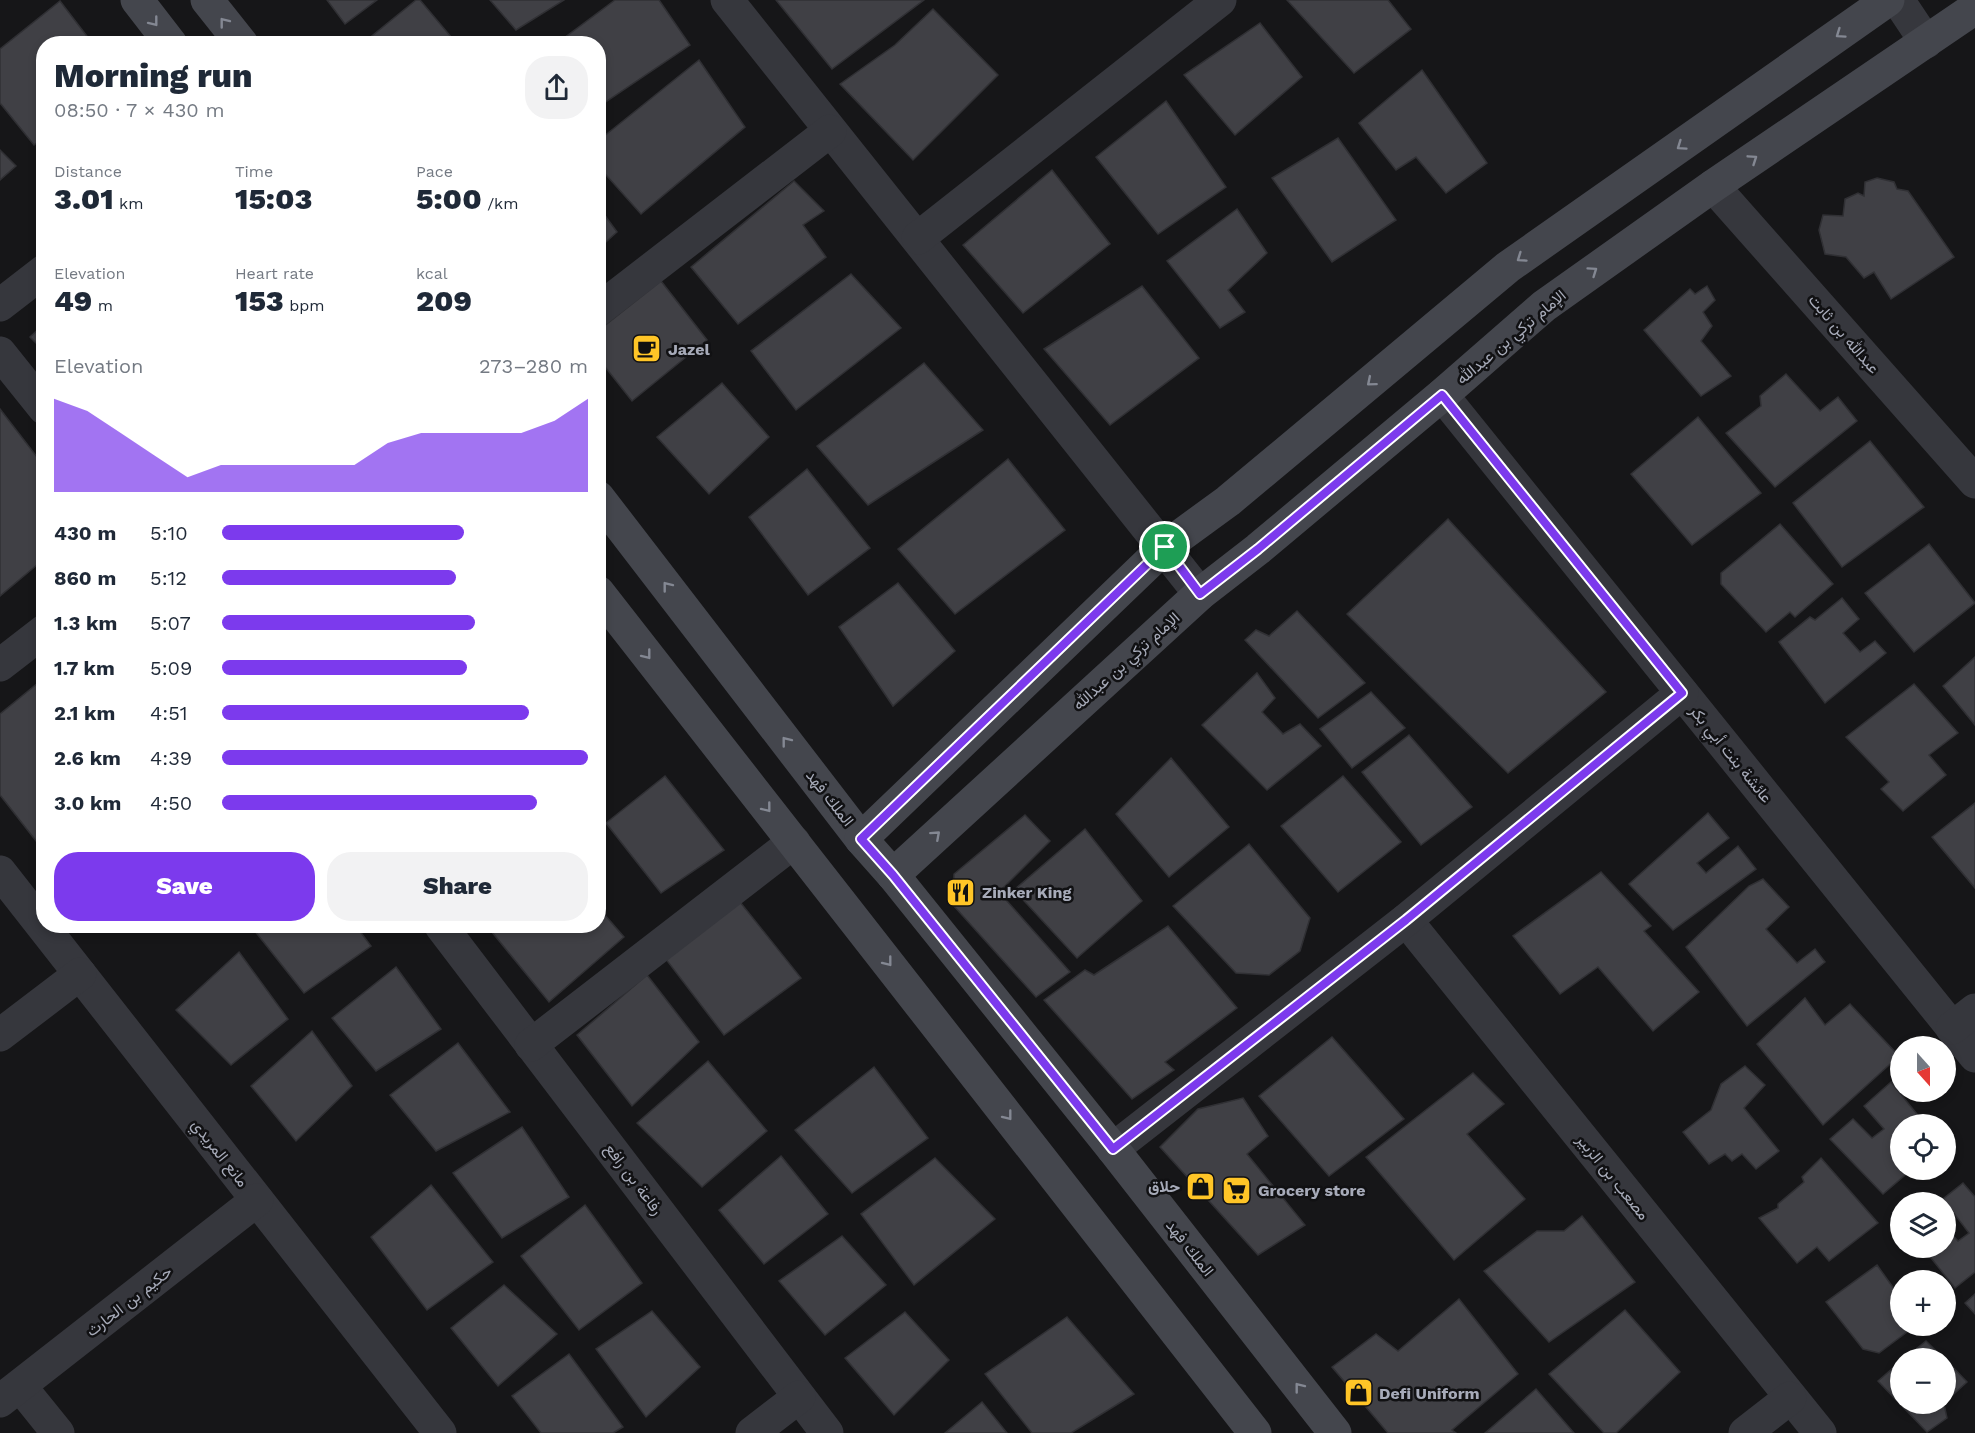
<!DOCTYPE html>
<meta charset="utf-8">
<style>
body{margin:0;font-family:"Work Sans",Vazirmatn,sans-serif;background:#f2f2f3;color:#1f2937;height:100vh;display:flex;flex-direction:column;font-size:22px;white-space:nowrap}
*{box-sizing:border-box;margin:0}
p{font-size:20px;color:#747a83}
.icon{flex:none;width:33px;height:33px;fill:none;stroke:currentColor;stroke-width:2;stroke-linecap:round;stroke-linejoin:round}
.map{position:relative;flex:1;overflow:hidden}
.side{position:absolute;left:36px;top:36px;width:570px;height:897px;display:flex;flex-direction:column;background:#fff;border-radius:24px;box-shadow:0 3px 9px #0003}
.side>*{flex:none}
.needle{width:39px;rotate:159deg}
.buttons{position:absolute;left:1890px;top:1036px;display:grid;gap:12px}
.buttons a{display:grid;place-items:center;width:66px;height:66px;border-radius:50%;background:#fff;box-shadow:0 3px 9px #0003;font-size:30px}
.pin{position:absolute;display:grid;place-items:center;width:51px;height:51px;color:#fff;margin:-26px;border:3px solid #fff;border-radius:50%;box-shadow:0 2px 6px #0007}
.round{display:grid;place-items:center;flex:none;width:63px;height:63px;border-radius:24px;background:#f2f2f3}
.summary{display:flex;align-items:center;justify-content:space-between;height:102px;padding:0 18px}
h1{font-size:33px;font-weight:800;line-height:45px}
.figures{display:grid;grid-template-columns:repeat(3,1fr);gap:9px;height:102px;padding:6px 18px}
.figures div{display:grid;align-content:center}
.figures b{font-size:30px;font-weight:800}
.figures small{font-size:16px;font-weight:400}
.figures p{font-size:16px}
.chart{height:168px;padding:12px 18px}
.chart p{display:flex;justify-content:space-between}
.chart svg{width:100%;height:108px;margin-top:6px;fill:#7c3aed;opacity:.7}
.primary-button{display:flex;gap:12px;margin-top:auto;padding:12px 18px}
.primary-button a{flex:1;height:69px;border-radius:24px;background:#7c3aed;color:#fff;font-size:24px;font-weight:800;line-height:69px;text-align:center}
.primary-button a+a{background:#f2f2f3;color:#1f2937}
ul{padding:0 18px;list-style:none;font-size:20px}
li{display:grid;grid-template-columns:96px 72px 1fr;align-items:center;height:45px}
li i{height:15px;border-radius:8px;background:#7c3aed}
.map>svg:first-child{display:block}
.building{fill:#404045;stroke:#303034;stroke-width:1.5}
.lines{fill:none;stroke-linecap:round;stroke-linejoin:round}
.street{stroke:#36373d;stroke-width:33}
.secondary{stroke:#44464d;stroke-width:33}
.oneway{stroke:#848893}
.route-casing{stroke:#fff;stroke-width:12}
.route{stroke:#7c3aed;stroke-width:8}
.labels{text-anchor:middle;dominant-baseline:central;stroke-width:5;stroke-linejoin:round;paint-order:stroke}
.street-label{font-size:16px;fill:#a7abb9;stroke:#111113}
.poi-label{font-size:16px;font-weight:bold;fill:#a7abb9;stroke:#111113;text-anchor:start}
</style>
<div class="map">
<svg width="1975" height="1433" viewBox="0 0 1975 1433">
<rect width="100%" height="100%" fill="#161618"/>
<g class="building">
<polygon points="327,0 377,0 345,24"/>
<polygon points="416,0 420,0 457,44 362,44"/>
<polygon points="490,0 564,0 516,30"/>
<polygon points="615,0 659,0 690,45 598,107 598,44 556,44"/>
<polygon points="776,0 924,0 832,69"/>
<polygon points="1287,0 1388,0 1411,29 1354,73"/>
<polygon points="60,1 93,44 44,44 44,137 34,145 0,103 0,49"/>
<polygon points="933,9 998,75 913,160 840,84 895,45"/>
<polygon points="1260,23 1302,77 1235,135 1184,75"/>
<polygon points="699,60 745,127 641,214 598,166 598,141"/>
<polygon points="1422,70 1487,163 1446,193 1416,157 1396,170 1359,123"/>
<polygon points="1166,101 1226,187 1158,234 1096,157"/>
<polygon points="1338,138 1396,220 1332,262 1272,178"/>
<polygon points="0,150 16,166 0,180"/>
<polygon points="1052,170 1110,244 1023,313 963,245"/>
<polygon points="1877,178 1894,182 1897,189 1908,191 1954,257 1891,299 1874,272 1864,278 1846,257 1825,254 1819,230 1823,215 1843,216 1845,199 1858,193 1864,196 1865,182"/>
<polygon points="794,181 824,211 803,225 826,257 738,324 691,267"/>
<polygon points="598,206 617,232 598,249"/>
<polygon points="1237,209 1267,253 1228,290 1245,312 1220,328 1167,261"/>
<polygon points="851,274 901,328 796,410 751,351"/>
<polygon points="661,281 707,340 632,401 598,358 598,331"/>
<polygon points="1142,286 1199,358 1110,425 1044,349"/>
<polygon points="1707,286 1715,300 1703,312 1712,326 1701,341 1731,376 1701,396 1644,330 1690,289 1695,294"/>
<polygon points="44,324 44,351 30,337"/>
<polygon points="924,363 983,430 868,505 817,446"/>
<polygon points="1786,374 1820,411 1838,397 1857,421 1775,487 1726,433 1761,406 1760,396"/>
<polygon points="722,383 769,437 709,494 657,437"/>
<polygon points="0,409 44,466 44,559 0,596"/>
<polygon points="1698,417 1761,493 1692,545 1631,474"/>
<polygon points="1870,441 1924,507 1842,567 1793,503"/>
<polygon points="1008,459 1065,530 955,614 898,549"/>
<polygon points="807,469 870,548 808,595 749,517"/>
<polygon points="1448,519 1606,692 1508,773 1347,614"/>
<polygon points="1780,524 1833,584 1795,617 1790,612 1766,632 1721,584 1721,573"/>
<polygon points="1929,544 1975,603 1914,652 1865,593"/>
<polygon points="898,583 955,651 893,706 839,627"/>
<polygon points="1842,598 1859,619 1843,633 1860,652 1875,641 1886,653 1825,703 1779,642 1810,617 1815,620"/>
<polygon points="1297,611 1365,683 1318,718 1245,640 1256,630 1269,636"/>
<polygon points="1975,657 1975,725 1943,686"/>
<polygon points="1257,673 1275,698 1262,712 1283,734 1300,724 1321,746 1267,790 1202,725"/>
<polygon points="44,678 44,851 0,795 0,714"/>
<polygon points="1914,684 1958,733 1929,755 1946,775 1903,811 1881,789 1889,782 1846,737"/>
<polygon points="1371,692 1405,728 1352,768 1320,729"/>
<polygon points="1409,735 1472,807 1421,845 1362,772"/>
<polygon points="1171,758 1229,827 1169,877 1116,814"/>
<polygon points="665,776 724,850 661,893 606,823"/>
<polygon points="1343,776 1401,842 1338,892 1281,826"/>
<polygon points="1975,803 1975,888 1932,837"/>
<polygon points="1708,813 1729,838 1697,863 1706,873 1738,846 1756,869 1673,930 1629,884"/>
<polygon points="1025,815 1050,841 999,892 1070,972 1036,997 953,905 954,874"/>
<polygon points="1085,829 1142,901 1077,958 1014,890"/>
<polygon points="1249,844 1310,918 1300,951 1269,975 1236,973 1173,906"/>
<polygon points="1601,872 1651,926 1644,931 1699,992 1653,1031 1598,967 1560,994 1513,936"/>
<polygon points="1763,879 1789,907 1766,929 1797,963 1815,949 1825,962 1747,1026 1686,947 1749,886"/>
<polygon points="740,902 801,978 724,1035 665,958"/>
<polygon points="598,907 624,937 549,1002 487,926 598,926"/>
<polygon points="260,926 356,926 371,946 304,993 254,930"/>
<polygon points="1168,926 1237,1008 1165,1062 1174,1070 1132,1099 1044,1000 1085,970 1094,975"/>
<polygon points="239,952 288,1019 231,1065 176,1010"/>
<polygon points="396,967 441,1029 376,1071 332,1018"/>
<polygon points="647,975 699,1042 632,1106 577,1035"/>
<polygon points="1805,998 1825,1025 1850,1004 1899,1056 1823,1125 1757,1044"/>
<polygon points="312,1031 352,1086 296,1141 251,1086"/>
<polygon points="1332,1037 1404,1119 1329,1176 1259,1096"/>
<polygon points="458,1043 510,1112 436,1151 390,1095"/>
<polygon points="708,1061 767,1131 702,1187 637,1123"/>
<polygon points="1745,1066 1765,1085 1744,1108 1779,1151 1756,1169 1742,1154 1732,1161 1725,1154 1709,1164 1683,1132 1711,1110 1721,1084"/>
<polygon points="874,1067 928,1138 852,1193 795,1130"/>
<polygon points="1473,1073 1504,1104 1467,1134 1525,1199 1454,1260 1366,1157"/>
<polygon points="1891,1082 1925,1124 1900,1125 1900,1170 1911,1170 1883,1194 1830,1139 1853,1119 1872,1138 1884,1129 1864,1106"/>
<polygon points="1243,1098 1268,1136 1247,1154 1305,1225 1258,1255 1160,1147 1198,1109"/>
<polygon points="522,1127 569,1197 502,1238 453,1173"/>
<polygon points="781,1156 828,1214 764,1264 719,1210"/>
<polygon points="935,1158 995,1219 914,1285 861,1214"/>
<polygon points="1821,1158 1878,1223 1829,1261 1817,1247 1797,1263 1759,1218 1778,1208 1778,1204 1804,1182 1802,1177"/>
<polygon points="1963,1183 1975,1197 1975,1272 1955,1288 1923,1248 1946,1248 1946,1228 1958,1241 1969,1233 1943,1199"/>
<polygon points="431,1185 493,1262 427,1310 371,1237"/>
<polygon points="585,1205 642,1283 579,1330 521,1256"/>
<polygon points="1582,1216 1635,1282 1549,1342 1484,1271 1537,1231 1564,1231"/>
<polygon points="842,1236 886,1285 825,1335 779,1281"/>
<polygon points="1877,1265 1897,1293 1900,1292 1900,1326 1915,1326 1879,1353 1863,1349 1826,1302"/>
<polygon points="1929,1275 1935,1281 1920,1281"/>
<polygon points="504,1285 557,1334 498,1386 451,1328"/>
<polygon points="1975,1294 1975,1314 1965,1303"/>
<polygon points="1459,1299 1518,1374 1452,1430 1456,1433 1388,1433 1332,1367 1376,1334 1398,1351"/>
<polygon points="1625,1310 1680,1372 1616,1433 1604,1433 1549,1374"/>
<polygon points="652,1311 700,1367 646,1417 596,1349"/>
<polygon points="905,1312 949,1360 894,1415 845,1358"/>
<polygon points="1067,1317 1134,1394 1071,1433 1032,1433 985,1374"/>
<polygon points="1926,1341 1944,1359 1904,1359"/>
<polygon points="569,1354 623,1427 613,1433 541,1433 512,1396"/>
<polygon points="1946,1360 1967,1382 1946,1401"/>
<polygon points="1900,1362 1900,1404 1944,1404 1947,1418 1927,1432 1878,1381"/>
<polygon points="1536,1389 1574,1433 1485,1433"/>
<polygon points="982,1402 1007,1433 945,1433"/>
</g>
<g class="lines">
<g class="street">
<polyline points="727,0 1200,594"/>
<polyline points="1898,0 1926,42"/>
<polyline points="1713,186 1975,482"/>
<polyline points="918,238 1220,0"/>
<polyline points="0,305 44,271"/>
<polyline points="598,310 830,131"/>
<polyline points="0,353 44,408"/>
<polyline points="1442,395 1975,1056"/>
<polyline points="0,665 44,631"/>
<polyline points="0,872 440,1433"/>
<polyline points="1406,920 1820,1433"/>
<polyline points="441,926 827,1433"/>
<polyline points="1952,1028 1975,1010"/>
<polyline points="0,1035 80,974"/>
<polyline points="531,1045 794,842"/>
<polyline points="1113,1149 1406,920 1682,693"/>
<polyline points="20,1386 58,1433"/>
<polyline points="0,1401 257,1200"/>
<polyline points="752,1433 799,1397"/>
<polyline points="1745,1433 1790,1398"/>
</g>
<g class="secondary">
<polyline points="137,0 171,44"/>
<polyline points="207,0 242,44"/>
<polyline points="598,497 861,839 893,875 1113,1149 1335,1433"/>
<polyline points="598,592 1255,1433"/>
<polyline points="861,839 1165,547 1228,501 1508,267 1888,0"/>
<polyline points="893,875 1200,594 1258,549 1442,395 1544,306 1713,186 1975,8"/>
</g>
</g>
<defs><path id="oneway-chevron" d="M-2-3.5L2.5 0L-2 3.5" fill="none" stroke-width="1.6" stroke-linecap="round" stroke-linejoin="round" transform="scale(1.5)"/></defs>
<g class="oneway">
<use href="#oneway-chevron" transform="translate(154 22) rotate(52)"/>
<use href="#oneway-chevron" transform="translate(224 22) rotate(-128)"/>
<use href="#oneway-chevron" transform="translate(1840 34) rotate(145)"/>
<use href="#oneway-chevron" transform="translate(1681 146) rotate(145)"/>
<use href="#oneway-chevron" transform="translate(1753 159) rotate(-34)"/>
<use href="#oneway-chevron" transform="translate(1521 258) rotate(145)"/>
<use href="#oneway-chevron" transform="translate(1593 271) rotate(-35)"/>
<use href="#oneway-chevron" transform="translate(1371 382) rotate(140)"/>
<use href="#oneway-chevron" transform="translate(667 586) rotate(-128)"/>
<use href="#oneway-chevron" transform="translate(647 655) rotate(52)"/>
<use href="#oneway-chevron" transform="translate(786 741) rotate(-128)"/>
<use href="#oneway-chevron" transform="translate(767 808) rotate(52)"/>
<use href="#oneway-chevron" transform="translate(936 835) rotate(-42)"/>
<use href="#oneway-chevron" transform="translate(888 962) rotate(52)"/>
<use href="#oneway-chevron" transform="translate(1008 1116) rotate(52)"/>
<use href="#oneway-chevron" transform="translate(1299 1387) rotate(-128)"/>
</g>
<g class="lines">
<defs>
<polygon id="route" points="1442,395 1682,693 1406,920 1113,1149 893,875 861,839 1165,547 1200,594 1258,549"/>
</defs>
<use href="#route" class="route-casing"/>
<use href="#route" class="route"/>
</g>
<defs>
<symbol id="cafe-square" viewBox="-11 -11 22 22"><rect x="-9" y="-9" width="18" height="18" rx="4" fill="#ffc527" stroke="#111113"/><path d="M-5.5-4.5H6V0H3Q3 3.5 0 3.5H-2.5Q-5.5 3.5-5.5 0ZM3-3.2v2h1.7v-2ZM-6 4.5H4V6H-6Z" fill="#111"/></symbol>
<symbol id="restaurant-square" viewBox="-11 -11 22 22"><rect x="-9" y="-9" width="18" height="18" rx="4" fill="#ffc527" stroke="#111113"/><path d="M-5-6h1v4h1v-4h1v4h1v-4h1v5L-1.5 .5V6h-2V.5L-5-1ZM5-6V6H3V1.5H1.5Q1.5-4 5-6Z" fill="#111"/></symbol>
<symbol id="shop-square" viewBox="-11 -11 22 22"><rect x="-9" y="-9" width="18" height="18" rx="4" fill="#ffc527" stroke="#111113"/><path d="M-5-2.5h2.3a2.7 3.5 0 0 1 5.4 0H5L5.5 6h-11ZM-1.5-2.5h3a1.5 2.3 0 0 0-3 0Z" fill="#111"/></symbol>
<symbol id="supermarket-square" viewBox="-11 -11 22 22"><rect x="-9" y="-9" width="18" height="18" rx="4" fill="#ffc527" stroke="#111113"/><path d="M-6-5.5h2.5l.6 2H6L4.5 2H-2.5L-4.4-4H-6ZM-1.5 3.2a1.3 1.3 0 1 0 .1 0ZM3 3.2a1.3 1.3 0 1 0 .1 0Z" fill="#111"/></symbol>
</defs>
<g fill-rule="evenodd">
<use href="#cafe-square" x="630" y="332" width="33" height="33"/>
<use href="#restaurant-square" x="944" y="876" width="33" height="33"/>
<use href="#shop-square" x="1184" y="1170" width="33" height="33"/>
<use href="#supermarket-square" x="1220" y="1174" width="33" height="33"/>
<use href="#shop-square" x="1342" y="1376" width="33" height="33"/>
</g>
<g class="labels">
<g class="street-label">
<text transform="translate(1844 334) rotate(49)">عبدالله بن ثابت</text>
<text transform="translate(1511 337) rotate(-40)">الإمام تركي بن عبدالله</text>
<text transform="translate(1126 661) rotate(-42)">الإمام تركي بن عبدالله</text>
<text transform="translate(1731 754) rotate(51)">عائشة بنت أبي بكر</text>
<text transform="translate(830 798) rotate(52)">الملك فهد</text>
<text transform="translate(220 1153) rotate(52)">مانع المريدي</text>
<text transform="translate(1613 1177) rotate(51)">مصعب بن الزبير</text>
<text transform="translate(634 1179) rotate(53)">رفاعة بن رافع</text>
<text transform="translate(1190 1248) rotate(52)">الملك فهد</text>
<text transform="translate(129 1301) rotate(-38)">حكيم بن الحارث</text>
</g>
<g class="poi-label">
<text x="668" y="349">Jazel</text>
<text x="982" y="892">Zinker King</text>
<text x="1180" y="1186" text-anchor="end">حلاق</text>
<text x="1258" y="1190">Grocery store</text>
<text x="1379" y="1393">Defi Uniform</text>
</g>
</g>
</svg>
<div class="buttons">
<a><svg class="needle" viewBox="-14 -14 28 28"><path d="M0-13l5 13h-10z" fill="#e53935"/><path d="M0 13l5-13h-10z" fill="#747a83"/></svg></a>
<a><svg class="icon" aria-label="locate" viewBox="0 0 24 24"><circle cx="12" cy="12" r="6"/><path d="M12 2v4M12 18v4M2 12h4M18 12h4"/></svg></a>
<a><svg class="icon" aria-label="layers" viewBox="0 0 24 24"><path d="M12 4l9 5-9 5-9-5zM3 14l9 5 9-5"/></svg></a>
<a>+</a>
<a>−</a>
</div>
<div class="pin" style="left:1165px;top:547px;background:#1e9e55"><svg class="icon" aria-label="arrive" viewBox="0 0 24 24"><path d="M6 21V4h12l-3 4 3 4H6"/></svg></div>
<section class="side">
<div class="summary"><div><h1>Morning run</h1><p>08:50 · 7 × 430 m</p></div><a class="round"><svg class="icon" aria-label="share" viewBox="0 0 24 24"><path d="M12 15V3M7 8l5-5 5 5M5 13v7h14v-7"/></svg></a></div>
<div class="figures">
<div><p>Distance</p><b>3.01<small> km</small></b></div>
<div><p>Time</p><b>15:03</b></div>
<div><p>Pace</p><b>5:00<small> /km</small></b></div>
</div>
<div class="figures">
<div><p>Elevation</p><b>49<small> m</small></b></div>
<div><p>Heart rate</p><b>153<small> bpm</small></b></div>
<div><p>kcal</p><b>209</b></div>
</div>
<div class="chart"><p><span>Elevation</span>273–280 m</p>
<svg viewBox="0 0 160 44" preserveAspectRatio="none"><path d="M0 44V6L10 11L20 20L30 29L40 38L50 33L60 33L70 33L80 33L90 33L100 24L110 20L120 20L130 20L140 20L150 15L160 6V44z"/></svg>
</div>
<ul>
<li><b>430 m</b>5:10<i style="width:66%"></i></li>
<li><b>860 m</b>5:12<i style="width:64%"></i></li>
<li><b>1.3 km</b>5:07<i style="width:69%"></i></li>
<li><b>1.7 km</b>5:09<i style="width:67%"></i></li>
<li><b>2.1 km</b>4:51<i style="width:84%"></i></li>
<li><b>2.6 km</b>4:39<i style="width:100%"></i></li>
<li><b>3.0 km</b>4:50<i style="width:86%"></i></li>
</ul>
<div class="primary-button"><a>Save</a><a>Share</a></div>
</section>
</div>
